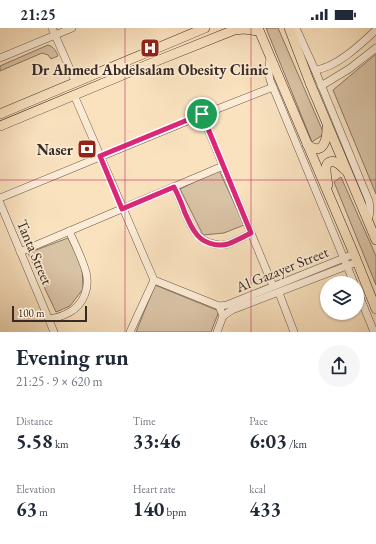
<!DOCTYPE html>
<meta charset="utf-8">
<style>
body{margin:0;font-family:"EB Garamond",serif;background:#f6f6f7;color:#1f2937;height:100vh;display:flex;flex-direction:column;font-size:15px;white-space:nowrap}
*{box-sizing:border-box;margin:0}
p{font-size:13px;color:#747a83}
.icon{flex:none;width:22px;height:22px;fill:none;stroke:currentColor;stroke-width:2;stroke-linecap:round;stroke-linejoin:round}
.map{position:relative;height:304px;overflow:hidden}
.sheet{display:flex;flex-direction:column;background:#fff;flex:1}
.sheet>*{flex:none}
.fabs{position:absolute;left:320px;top:248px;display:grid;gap:8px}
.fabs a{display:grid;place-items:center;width:44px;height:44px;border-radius:50%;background:#fff;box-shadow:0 1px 3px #0004;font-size:20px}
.scale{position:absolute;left:12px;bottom:10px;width:75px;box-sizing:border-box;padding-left:4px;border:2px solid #372924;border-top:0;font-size:11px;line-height:14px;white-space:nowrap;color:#372924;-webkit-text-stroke:3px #fcecd5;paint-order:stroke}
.pin{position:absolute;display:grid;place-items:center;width:34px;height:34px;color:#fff;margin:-17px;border:2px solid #fff;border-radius:50%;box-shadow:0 1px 4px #0007}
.round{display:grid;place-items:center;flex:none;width:42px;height:42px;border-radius:21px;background:#f6f6f7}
.headline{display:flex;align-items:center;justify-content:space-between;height:68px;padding:0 16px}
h1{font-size:22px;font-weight:700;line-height:30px}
.stats{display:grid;grid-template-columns:repeat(3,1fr);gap:6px;height:68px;padding:4px 16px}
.stats div{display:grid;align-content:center}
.stats b{font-size:20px;font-weight:700}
.stats small{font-size:11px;font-weight:400}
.stats p{font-size:11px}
.status{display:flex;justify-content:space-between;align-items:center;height:28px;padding:0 20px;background:#fff;direction:ltr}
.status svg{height:11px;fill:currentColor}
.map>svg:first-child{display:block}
.green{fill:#d9c3a5;stroke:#887664}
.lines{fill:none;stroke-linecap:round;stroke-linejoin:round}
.minor-casing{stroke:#68574b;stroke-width:8}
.major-casing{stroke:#372924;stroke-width:10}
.minor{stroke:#fcecd5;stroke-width:7}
.major{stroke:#fae2bf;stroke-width:9}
.route-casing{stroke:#fff;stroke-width:8}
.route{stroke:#db2777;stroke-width:5}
.grid{fill:none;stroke:#c2185b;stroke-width:1;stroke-opacity:0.55}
.labels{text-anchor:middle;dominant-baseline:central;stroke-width:3.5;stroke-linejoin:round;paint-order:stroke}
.poi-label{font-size:15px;font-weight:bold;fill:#372924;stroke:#fcecd5}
.street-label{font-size:15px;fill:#372924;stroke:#fcecd5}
</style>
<div class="status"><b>21:25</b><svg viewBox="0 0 49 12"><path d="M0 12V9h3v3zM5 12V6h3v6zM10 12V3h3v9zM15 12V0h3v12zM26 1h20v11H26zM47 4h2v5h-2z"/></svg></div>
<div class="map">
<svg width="376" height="304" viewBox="0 0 376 304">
<rect width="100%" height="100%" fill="#fae2bf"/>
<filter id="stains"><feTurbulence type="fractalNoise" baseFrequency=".005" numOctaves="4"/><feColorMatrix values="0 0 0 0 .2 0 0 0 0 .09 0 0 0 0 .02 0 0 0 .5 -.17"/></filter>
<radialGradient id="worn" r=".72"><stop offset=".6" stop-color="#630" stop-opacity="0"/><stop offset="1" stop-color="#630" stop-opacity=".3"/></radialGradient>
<g class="green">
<polygon points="266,0 278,0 324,106 312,114"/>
<path d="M48 17C54 19 56 23 58 28L51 31 48 27 42 25 0 43V38Z"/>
<polygon points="376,26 376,166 333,62"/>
<polygon points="219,142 244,197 224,205 203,207 180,161"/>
<polygon points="341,149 376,228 376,257 334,154"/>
<polygon points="68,210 82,238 83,261 70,278 56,284 28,225"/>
<polygon points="155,257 219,283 211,304 136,304"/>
</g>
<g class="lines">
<defs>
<g id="minor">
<polyline points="52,0 76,55"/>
<path d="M296 0 315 42 369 173C371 181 370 186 368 193"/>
<polyline points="0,30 72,0"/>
<path d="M270 30C269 38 268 44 270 52L354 255"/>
<path d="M315 42C336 40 361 16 376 2"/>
<polyline points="321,58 349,41 376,20"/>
<polyline points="74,67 154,252"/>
<polyline points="202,87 273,258"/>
<path d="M174 159C178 167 182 176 185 185 188 191 191 199 195 204 202 214 216 219 228 216 236 213 243 209 251 205"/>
<polyline points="0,170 202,87 273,59"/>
<polyline points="0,175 54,304"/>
<polyline points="20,224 223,138"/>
<polyline points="357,262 374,304"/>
<polyline points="279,265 294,304"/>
<polyline points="219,278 227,277 354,226"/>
<polyline points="223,288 232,282 357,234"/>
<path d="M49 291C56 290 63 288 70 284 84 276 90 259 86 244 82 230 75 216 69 203"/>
<polyline points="130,304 154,252 219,278 223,288 217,304"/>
</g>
<g id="major">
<polyline points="258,0 354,226 376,281"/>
<polyline points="289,0 310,55 376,212"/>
<polyline points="0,86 205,0"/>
<polyline points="0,98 154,34 234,2 244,1 259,3"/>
<path d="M307 116C322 129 327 113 327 100"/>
<path d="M328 157C327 152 326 146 326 141 326 139 326 137 328 135 334 130 341 138 345 142"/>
</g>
</defs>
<use href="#minor" class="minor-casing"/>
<use href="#major" class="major-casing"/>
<use href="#minor" class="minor"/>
<use href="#major" class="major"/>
</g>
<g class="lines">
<defs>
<path id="route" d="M202 86 251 205C243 209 236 213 228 216 216 219 202 215 195 204 191 199 188 191 185 185 182 176 178 167 174 159L122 181 100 128Z"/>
</defs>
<use href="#route" class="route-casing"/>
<use href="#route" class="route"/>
</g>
<path class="grid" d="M125 0V304M251 0V304M0 152H376"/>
<defs>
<symbol id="hospital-square" viewBox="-11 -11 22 22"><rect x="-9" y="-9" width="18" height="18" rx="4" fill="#8f2418" stroke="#fcecd5"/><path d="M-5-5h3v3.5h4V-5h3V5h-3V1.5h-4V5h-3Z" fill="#fff"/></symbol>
<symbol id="bank-square" viewBox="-11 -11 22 22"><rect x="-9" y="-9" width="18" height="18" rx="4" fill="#8f2418" stroke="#fcecd5"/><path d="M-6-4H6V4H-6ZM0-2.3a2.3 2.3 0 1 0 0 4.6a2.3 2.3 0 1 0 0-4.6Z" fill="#fff"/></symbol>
</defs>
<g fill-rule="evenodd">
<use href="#hospital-square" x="139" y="9" width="22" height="22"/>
<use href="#bank-square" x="76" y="110" width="22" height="22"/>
</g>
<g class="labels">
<g class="poi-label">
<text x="150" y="41">Dr Ahmed Abdelsalam Obesity Clinic</text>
<text x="73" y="121" text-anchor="end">Naser</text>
</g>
<g class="street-label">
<text transform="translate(35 224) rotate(67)">Tanta Street</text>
<text transform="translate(282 241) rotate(-22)">Al Gazayer Street</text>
</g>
</g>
<rect width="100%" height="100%" filter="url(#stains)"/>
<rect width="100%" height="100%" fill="url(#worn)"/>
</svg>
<div class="fabs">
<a><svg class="icon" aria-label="layers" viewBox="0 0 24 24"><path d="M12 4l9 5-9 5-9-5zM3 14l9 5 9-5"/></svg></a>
</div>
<div class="scale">100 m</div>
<div class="pin" style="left:202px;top:86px;background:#1e9e55"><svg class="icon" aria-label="arrive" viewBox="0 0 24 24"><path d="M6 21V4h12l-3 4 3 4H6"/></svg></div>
</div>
<section class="sheet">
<div class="headline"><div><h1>Evening run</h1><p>21:25 · 9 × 620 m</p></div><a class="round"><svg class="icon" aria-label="share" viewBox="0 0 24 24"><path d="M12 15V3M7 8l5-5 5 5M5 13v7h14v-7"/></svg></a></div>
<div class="stats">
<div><p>Distance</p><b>5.58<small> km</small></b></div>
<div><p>Time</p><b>33:46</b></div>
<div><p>Pace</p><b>6:03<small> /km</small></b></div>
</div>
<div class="stats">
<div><p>Elevation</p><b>63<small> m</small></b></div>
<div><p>Heart rate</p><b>140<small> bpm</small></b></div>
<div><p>kcal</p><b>433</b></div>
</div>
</section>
